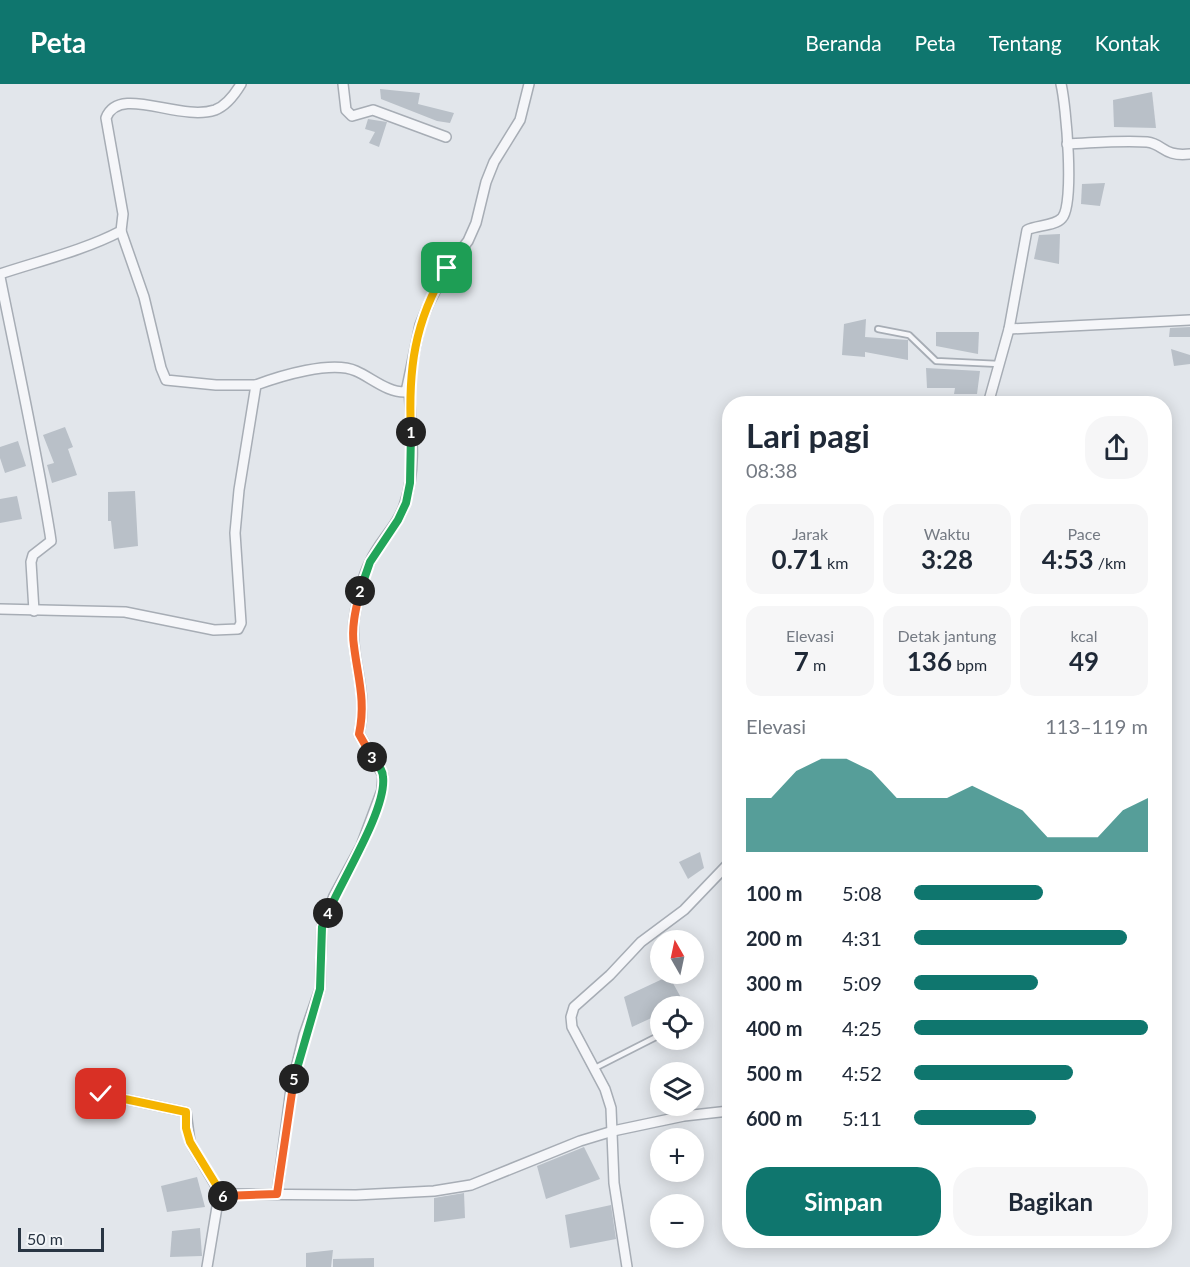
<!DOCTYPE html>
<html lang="id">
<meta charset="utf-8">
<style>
body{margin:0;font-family:Lato,sans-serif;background:#f6f6f7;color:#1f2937;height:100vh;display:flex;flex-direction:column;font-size:22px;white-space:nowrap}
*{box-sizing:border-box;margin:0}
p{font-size:20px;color:#747a83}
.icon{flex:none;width:33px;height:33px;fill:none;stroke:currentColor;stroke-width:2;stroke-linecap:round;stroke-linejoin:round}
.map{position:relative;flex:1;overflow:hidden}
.drawer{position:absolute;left:722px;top:312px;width:450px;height:852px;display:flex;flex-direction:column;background:#fff;border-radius:24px;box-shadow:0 3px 15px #0003}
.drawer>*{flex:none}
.needle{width:39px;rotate:351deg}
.controls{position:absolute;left:650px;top:846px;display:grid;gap:12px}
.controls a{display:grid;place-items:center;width:54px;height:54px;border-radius:50%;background:#fff;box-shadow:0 3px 15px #0003;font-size:30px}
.scale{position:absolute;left:18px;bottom:15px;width:86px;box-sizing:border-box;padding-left:6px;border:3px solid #293543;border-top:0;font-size:16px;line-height:21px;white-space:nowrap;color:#293543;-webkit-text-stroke:4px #f2f5f8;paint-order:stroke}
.pin{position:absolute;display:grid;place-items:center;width:51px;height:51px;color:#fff;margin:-26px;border-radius:12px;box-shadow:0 3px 9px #0006}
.km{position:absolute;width:30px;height:30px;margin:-15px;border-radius:50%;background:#222;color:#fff;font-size:16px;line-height:30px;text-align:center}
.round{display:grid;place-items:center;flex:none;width:63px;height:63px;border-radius:24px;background:#f6f6f7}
.headline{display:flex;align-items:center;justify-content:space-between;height:102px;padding:0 24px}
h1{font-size:33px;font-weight:700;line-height:45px}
.metrics{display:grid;grid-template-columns:repeat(3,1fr);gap:9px;height:102px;padding:6px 24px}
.metrics div{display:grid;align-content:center;border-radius:15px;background:#f6f6f7;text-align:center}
.metrics b{font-size:26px;font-weight:700}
.metrics small{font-size:16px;font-weight:400}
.metrics p{font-size:16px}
.chart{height:168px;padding:12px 24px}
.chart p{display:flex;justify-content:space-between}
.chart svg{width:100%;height:108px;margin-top:6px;fill:#0f766e;opacity:.7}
.button{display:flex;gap:12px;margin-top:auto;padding:12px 24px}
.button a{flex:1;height:69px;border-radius:24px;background:#0f766e;color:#fff;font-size:24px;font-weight:700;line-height:69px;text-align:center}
.button a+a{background:#f6f6f7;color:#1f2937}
ul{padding:0 24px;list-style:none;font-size:20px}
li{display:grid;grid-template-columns:96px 72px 1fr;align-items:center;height:45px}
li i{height:15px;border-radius:8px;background:#0f766e}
header{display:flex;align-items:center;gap:36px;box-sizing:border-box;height:84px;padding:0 30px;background:#0f766e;color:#fff}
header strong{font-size:28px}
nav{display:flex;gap:33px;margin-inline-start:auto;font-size:21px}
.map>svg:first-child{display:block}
.building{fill:#b9c0c8}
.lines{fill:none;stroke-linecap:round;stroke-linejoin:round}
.lane-casing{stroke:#a7adb5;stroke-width:8}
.street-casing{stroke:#a7adb5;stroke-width:12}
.lane{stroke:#f5f6f9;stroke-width:4.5}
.street{stroke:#f5f6f9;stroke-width:9}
.split-1-casing{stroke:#fff;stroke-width:12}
.split-2-casing{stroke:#fff;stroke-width:12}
.split-3-casing{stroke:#fff;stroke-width:12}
.split-4-casing{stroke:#fff;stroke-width:12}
.split-5-casing{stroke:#fff;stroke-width:12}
.split-6-casing{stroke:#fff;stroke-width:12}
.split-7-casing{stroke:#fff;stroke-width:12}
.split-1{stroke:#f5b400;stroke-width:8}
.split-2{stroke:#22a559;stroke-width:8}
.split-3{stroke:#f0652b;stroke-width:8}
.split-4{stroke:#22a559;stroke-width:8}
.split-5{stroke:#22a559;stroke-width:8}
.split-6{stroke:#f0652b;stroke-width:8}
.split-7{stroke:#f5b400;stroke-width:8}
</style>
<header>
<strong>Peta</strong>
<nav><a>Beranda</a><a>Peta</a><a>Tentang</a><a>Kontak</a></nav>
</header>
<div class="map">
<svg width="1190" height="1183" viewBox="0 0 1190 1183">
<rect width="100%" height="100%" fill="#e2e6eb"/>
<g class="building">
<polygon points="380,5 420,9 418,20 454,29 450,39 437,37 381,15"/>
<polygon points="1152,8 1156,44 1114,43 1113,16"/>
<polygon points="368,35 387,38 379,63 369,59 375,48 365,45"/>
<polygon points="1105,99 1100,122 1081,120 1082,100"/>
<polygon points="1060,150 1059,180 1034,175 1039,151"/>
<polygon points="866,235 865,253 908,256 908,276 865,268 865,273 842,271 844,240"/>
<polygon points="1190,243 1190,253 1169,253 1170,244"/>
<polygon points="936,248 979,248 978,270 936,262"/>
<polygon points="1171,265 1190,271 1190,280 1174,282"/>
<polygon points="926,284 980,287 977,310 954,310 955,304 927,304"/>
<polygon points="65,343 73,363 68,365 77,391 52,399 47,381 54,379 43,351"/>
<polygon points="18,357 26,382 5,389 0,374 0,363"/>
<polygon points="135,407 138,462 114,465 111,437 108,437 108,408"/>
<polygon points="17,412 22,435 0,439 0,415"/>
<polygon points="700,768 704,784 688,795 679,778"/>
<polygon points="669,892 684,919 677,922 660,922 660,930 632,943 624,913"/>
<polygon points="584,1063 600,1095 546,1115 537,1082"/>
<polygon points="197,1093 205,1123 167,1128 161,1102"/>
<polygon points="464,1109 465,1134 434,1138 434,1114"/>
<polygon points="611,1121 616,1155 570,1164 565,1131"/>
<polygon points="200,1144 202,1172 170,1173 172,1147"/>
<polygon points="333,1166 331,1183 306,1183 306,1169"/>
<polygon points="374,1174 374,1183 333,1183 333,1175"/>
</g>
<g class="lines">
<defs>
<g id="lane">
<polyline points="878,245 909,251 936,277 999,280"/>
<polyline points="595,984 660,951"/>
</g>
<g id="street">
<polyline points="343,0 346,26 352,32 373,26 446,53"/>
<path d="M1067 60C1093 59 1121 56 1147 58 1164 60 1163 73 1190 70"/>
<polyline points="121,147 144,213 161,284 166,296 216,301 256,301"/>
<path d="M0 190C39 177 85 166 121 147L123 130 106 34C119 0 179 38 215 26 226 22 235 10 241 0"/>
<path d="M0 193C17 278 36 364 50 450L51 457 33 471 31 478 34 527"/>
<polyline points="1009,245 1190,236"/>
<path d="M988 320 1009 245 1027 146C1037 141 1055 142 1062 134 1075 120 1066 21 1061 0"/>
<path d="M0 525 125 528 214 546 238 545 241 539 235 449 239 406 256 301C280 292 332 276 356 287 372 294 388 309 406 308L420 241 429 219 447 184 468 157 476 139 486 98 494 78 520 36 529 0"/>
<polyline points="101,1010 186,1028 190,1058 222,1112"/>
<path d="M277 1110 291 1005 304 951 320 905 322 843 334 812 361 762 382 706 383 691 359 650C369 606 350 577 354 536 357 517 361 496 370 478 379 457 398 442 405 419 417 384 411 341 409 305"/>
<polyline points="207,1183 218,1117 222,1112 229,1110 356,1111 434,1107 471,1101 580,1057 613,1047 684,1032 729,1027"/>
<polyline points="627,1183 614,1099 611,1024 605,1005 572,943 571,933 574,923 610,891 641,858 684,826 729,779"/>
</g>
</defs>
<use href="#lane" class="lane-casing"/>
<use href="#street" class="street-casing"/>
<use href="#lane" class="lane"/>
<use href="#street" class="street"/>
</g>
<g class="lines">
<defs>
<path id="split-1" d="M411 348C408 287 414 237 447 184"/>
<polyline id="split-2" points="360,507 370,478 398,436 406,419 410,399 411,348"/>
<path id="split-3" d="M360 507C356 524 351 544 354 562 358 595 366 617 359 650L372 673"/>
<path id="split-4" d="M328 829C341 797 387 725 383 693 383 685 376 679 372 673"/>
<polyline id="split-5" points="294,995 320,905 322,843 328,829"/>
<polyline id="split-6" points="223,1112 277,1110 294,995"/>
<polyline id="split-7" points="101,1010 186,1028 186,1044 190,1058 223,1112"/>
</defs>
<use href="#split-1" class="split-1-casing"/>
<use href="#split-2" class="split-2-casing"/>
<use href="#split-3" class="split-3-casing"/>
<use href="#split-4" class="split-4-casing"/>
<use href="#split-5" class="split-5-casing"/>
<use href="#split-6" class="split-6-casing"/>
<use href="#split-7" class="split-7-casing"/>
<use href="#split-1" class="split-1"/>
<use href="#split-2" class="split-2"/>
<use href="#split-3" class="split-3"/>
<use href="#split-4" class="split-4"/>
<use href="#split-5" class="split-5"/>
<use href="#split-6" class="split-6"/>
<use href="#split-7" class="split-7"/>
</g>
</svg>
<div class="controls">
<a><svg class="needle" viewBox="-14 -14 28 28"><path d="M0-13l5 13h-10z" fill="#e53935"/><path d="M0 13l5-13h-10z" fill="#747a83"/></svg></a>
<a><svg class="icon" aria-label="locate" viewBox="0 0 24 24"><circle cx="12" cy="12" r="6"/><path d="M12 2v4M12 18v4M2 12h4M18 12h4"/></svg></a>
<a><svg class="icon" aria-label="layers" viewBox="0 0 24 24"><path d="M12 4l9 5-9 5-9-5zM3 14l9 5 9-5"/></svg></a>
<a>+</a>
<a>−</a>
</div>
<div class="scale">50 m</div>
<div class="pin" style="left:447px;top:184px;background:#1e9e55"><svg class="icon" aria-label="arrive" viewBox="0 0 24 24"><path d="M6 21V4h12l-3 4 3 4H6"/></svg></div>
<div class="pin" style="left:101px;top:1010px;background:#d93025"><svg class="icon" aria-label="check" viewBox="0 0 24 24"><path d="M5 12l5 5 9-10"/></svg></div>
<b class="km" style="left:411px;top:348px">1</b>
<b class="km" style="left:360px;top:507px">2</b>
<b class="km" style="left:372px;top:673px">3</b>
<b class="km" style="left:328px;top:829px">4</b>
<b class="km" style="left:294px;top:995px">5</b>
<b class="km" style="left:223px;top:1112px">6</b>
<section class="drawer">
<div class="headline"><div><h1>Lari pagi</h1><p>08:38</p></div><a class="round"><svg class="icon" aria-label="share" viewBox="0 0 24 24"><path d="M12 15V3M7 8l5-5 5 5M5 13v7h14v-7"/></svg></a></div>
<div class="metrics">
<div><p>Jarak</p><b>0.71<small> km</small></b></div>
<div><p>Waktu</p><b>3:28</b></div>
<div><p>Pace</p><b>4:53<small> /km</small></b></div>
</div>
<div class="metrics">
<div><p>Elevasi</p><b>7<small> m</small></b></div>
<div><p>Detak jantung</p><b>136<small> bpm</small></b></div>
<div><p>kcal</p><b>49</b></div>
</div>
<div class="chart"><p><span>Elevasi</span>113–119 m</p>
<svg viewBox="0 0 160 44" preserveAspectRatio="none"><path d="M0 44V22L10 22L20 11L30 6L40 6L50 11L60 22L70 22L80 22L90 17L100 22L110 27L120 38L130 38L140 38L150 27L160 22V44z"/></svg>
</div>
<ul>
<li><b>100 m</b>5:08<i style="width:55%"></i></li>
<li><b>200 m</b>4:31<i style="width:91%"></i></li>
<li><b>300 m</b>5:09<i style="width:53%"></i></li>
<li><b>400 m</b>4:25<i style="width:100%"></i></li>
<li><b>500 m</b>4:52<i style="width:68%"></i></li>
<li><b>600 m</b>5:11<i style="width:52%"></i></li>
</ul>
<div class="button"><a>Simpan</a><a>Bagikan</a></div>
</section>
</div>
